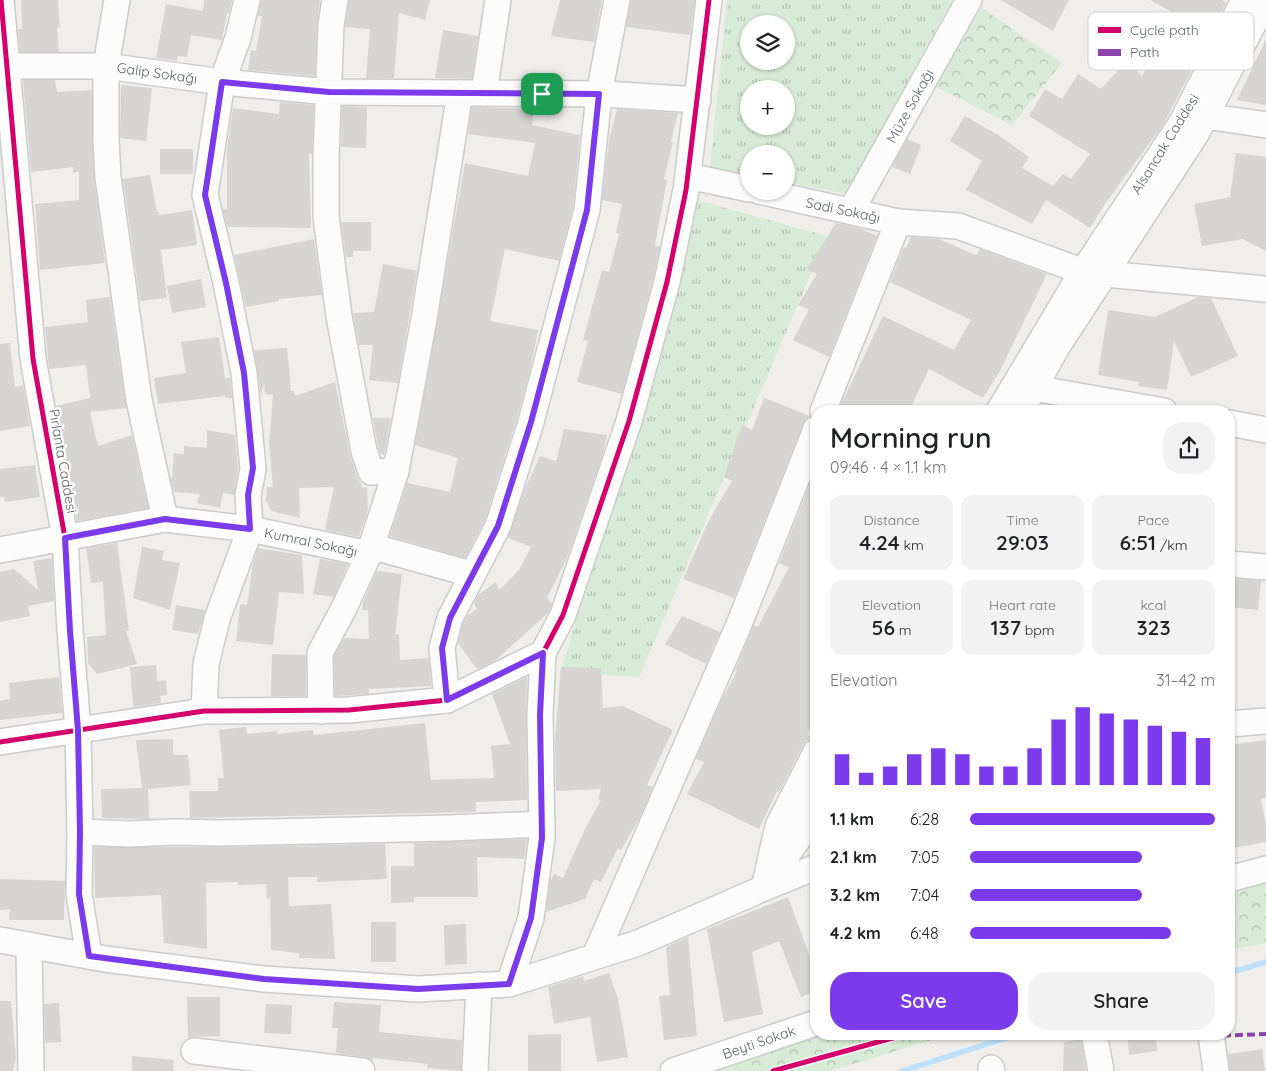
<!DOCTYPE html>
<meta charset="utf-8">
<style>
body{margin:0;font-family:Quicksand,sans-serif;background:#f2f2f2;color:#202124;height:100vh;display:flex;flex-direction:column;font-size:19px;white-space:nowrap}
*{box-sizing:border-box;margin:0}
p{font-size:16px;color:#757577}
.icon{flex:none;width:28px;height:28px;fill:none;stroke:currentColor;stroke-width:2;stroke-linecap:round;stroke-linejoin:round}
.map{position:relative;flex:1;overflow:hidden}
.side{position:absolute;left:810px;top:405px;width:425px;height:635px;display:flex;flex-direction:column;background:#fff;border-radius:20px;box-shadow:0 1px 4px #0004}
.side>*{flex:none}
.fabs{position:absolute;left:740px;top:15px;display:grid;gap:10px}
.fabs a{display:grid;place-items:center;width:55px;height:55px;border-radius:50%;background:#fff;box-shadow:0 1px 4px #0004;font-size:25px}
.pin{position:absolute;display:grid;place-items:center;width:42px;height:42px;color:#fff;margin:-21px;border-radius:10px;box-shadow:0 2px 8px #0006}
.round{display:grid;place-items:center;flex:none;width:52px;height:52px;border-radius:20px;background:#f2f2f2}
.head{display:flex;align-items:center;justify-content:space-between;height:85px;padding:0 20px}
h1{font-size:28px;font-weight:600;line-height:38px}
.stats{display:grid;grid-template-columns:repeat(3,1fr);gap:8px;height:85px;padding:5px 20px}
.stats div{display:grid;align-content:center;border-radius:12px;background:#f2f2f2;text-align:center}
.stats b{font-size:21px;font-weight:600}
.stats small{font-size:14px;font-weight:400}
.stats p{font-size:14px}
.chart{height:140px;padding:10px 20px}
.chart p{display:flex;justify-content:space-between}
.chart svg{width:100%;height:90px;margin-top:5px;stroke:#7c3aed;stroke-width:6}
.primary-button{display:flex;gap:10px;margin-top:auto;padding:10px 20px}
.primary-button a{flex:1;height:58px;border-radius:20px;background:#7c3aed;color:#fff;font-size:20px;font-weight:600;line-height:58px;text-align:center}
.primary-button a+a{background:#f2f2f2;color:#202124}
ul{padding:0 20px;list-style:none;font-size:16px}
li{display:grid;grid-template-columns:80px 60px 1fr;align-items:center;height:38px}
li i{height:12px;border-radius:6px;background:#7c3aed}
.map>svg:first-child{display:block}
.grass{fill:url(#grass-tufts);fill-rule:evenodd}
.park{fill:url(#park-crowns)}
.lines{fill:none;stroke-linecap:round;stroke-linejoin:round}
.stream{stroke:#bfe0f9;stroke-width:5.5}
.building{fill:#d6d5d3}
.minor-casing{stroke:#cbcccc;stroke-width:28}
.minor{stroke:#fdfcfc;stroke-width:25}
.quiet{stroke:#8e44ad;stroke-width:4;stroke-dasharray:8 4;stroke-linecap:butt}
.cycleway-casing{stroke:#fff;stroke-width:8}
.cycleway{stroke:#d6006c;stroke-width:5}
.route-casing{stroke:#fff;stroke-width:10}
.route{stroke:#7c3aed;stroke-width:6}
.labels{text-anchor:middle;dominant-baseline:central;stroke-width:4.5;stroke-linejoin:round;paint-order:stroke}
.street-label{font-size:14px;fill:#5f6368;stroke:#fff}
.key{fill:#fff;stroke:#cfd0d2;stroke-width:1}
.key-label{font-size:14px;fill:#5f6368}
</style>
<div class="map">
<svg width="1266" height="1071" viewBox="0 0 1266 1071">
<defs>
<pattern id="grass-tufts" width="24" height="20" patternUnits="userSpaceOnUse" patternTransform="scale(1.25)"><rect width="24" height="20" fill="#d8ebd6"/><path d="M3 7l-1-3M5 7V3M7 7l1-3M15 17l-1-3M17 17v-4M19 17l1-3" fill="none" stroke="#b2c2b1"/></pattern>
<pattern id="park-crowns" width="20" height="18" patternUnits="userSpaceOnUse" patternTransform="scale(1.25)"><rect width="20" height="18" fill="#d8ebd6"/><path d="M2 6a3 3 0 1 1 6 0M12 15a3 3 0 1 1 6 0" fill="none" stroke="#b2c2b1"/></pattern>
</defs>
<rect width="100%" height="100%" fill="#efeeea"/>
<g class="grass">
<path d="M727 0H952L846 194 786 182V154H749V174L710 167ZM749 24H786V61H749ZM749 89H786V126H749Z"/>
<polygon points="696,200 827,236 639,677 561,672"/>
</g>
<g class="park">
<polygon points="982,8 1062,63 1012,125 934,86"/>
<polygon points="1266,884 1266,943 1229,950 1229,891"/>
<polygon points="816,1034 952,1034 830,1071 684,1071"/>
</g>
<g class="lines">
<g class="stream">
<polyline points="1229,973 1266,962"/>
<polyline points="902,1071 1018,1034"/>
</g>
</g>
<g class="building">
<polygon points="21,0 58,0 60,27 57,28 59,52 20,52 18,29 22,29"/>
<polygon points="204,0 232,0 229,13 227,13 222,40 191,35 187,57 178,56 177,61 156,58 166,4 203,11"/>
<polygon points="261,0 320,0 317,24 315,76 248,70 251,50 256,51 262,16 258,16"/>
<polygon points="349,0 430,0 425,20 399,13 394,78 366,78 370,29 345,27"/>
<polygon points="560,0 602,0 594,42 551,36"/>
<polygon points="631,0 695,0 690,35 626,27"/>
<polygon points="1001,0 1069,0 1053,31"/>
<polygon points="1150,0 1222,0 1226,3 1211,33 1209,32 1192,60 1196,62 1163,125 1107,201 1090,228 1046,200 1032,224 966,190 982,161 950,141 965,116 998,135 1029,157 1022,168 1053,186 1063,174 1071,179 1090,154 1029,116 1045,89 1062,99 1078,74 1101,89 1127,61 1142,76 1161,43 1152,38 1172,12"/>
<polygon points="443,30 478,36 472,79 435,78"/>
<polygon points="1266,39 1266,105 1237,100"/>
<polygon points="23,80 55,80 57,92 92,90 94,178 105,263 40,270 35,204 79,200 79,172 73,173 73,167 31,172"/>
<polygon points="121,85 152,88 146,141 120,138"/>
<polygon points="280,102 314,105 312,154 309,154 311,228 227,227 223,209 227,209 227,149 233,108 279,114"/>
<polygon points="342,106 367,107 366,148 341,147"/>
<polygon points="472,107 515,108 534,110 532,125 580,135 573,207 559,261 505,249 490,321 538,330 530,371 517,418 485,520 465,558 390,536 407,483 450,492 458,458 415,445 465,163 528,176 535,143 468,134"/>
<polygon points="617,109 678,113 671,142 673,142 664,179 667,180 655,245 660,247 653,279 622,394 577,382 588,341 583,340 602,270 609,272 619,234 616,233 622,204 602,200 609,141"/>
<polygon points="907,139 921,145 910,174 892,167"/>
<rect x="160" y="149" width="33" height="25"/>
<polygon points="1236,153 1266,157 1266,251 1243,239 1202,246 1194,204 1230,197"/>
<polygon points="150,175 157,212 159,212 160,215 192,210 197,245 161,250 167,298 140,301 123,179"/>
<polygon points="341,222 371,222 371,251 353,251 353,257 346,257"/>
<polygon points="836,223 859,228 877,236 829,357 793,340 809,309 798,305 817,274 807,269"/>
<polygon points="911,237 939,239 976,255 980,249 1047,274 1000,371 983,398 929,369 909,411 838,411 883,316 954,350 971,320 890,282 904,247 906,248"/>
<polygon points="314,239 322,295 279,299 279,301 246,307 234,255"/>
<polygon points="383,264 417,271 398,383 369,380 373,345 359,345 353,313 374,312"/>
<polygon points="201,279 206,307 172,313 167,286"/>
<polygon points="110,297 126,408 90,412 98,446 132,435 148,508 77,521 56,406 90,398 86,365 49,369 45,327 88,322 86,300"/>
<polygon points="1198,297 1211,298 1238,356 1191,377 1174,341 1167,390 1138,386 1139,382 1098,375 1108,310 1155,317"/>
<polygon points="219,337 225,378 230,378 232,398 226,398 225,396 158,404 154,378 186,373 181,342"/>
<polygon points="10,343 15,387 23,385 30,426 0,431 0,344"/>
<polygon points="287,348 291,391 294,391 295,396 335,382 350,455 357,477 363,488 367,487 368,510 359,537 325,530 334,487 299,488 300,518 271,511 266,500 267,487 273,487 269,444 273,395 265,394 264,382 261,396 254,350"/>
<polygon points="764,398 810,416 803,424 734,598 683,579 710,518 732,481 724,477 742,425 752,430"/>
<polygon points="373,418 391,418 384,455 380,454 378,447"/>
<polygon points="564,429 607,435 603,454 567,558 547,598 552,603 550,609 548,613 496,660 480,668 476,668 458,643 463,623 467,616 477,609 474,604 478,595 496,582 499,590 519,570 531,547 508,538 524,491 540,456 556,461"/>
<polygon points="207,430 235,435 238,468 234,495 223,493 220,508 197,503 200,494 174,492 170,477 172,477 174,453 184,454 184,446 207,448"/>
<polygon points="35,465 40,497 5,502 4,497 0,497 0,469"/>
<polygon points="816,468 816,716 807,735 811,737 803,745 779,792 777,791 759,829 687,794 704,762 696,759 721,701 737,671 735,670 754,625 758,627 789,567 779,563"/>
<polygon points="117,543 129,631 126,631 137,664 97,674 88,663 87,637 106,635 103,582 91,583 86,548"/>
<polygon points="142,547 164,551 162,560 180,563 170,610 133,598"/>
<polygon points="258,548 302,555 304,594 279,592 273,645 236,641 240,604 247,605 253,563"/>
<polygon points="52,558 54,601 28,606 30,616 0,622 0,572 14,569 38,590 33,561"/>
<polygon points="320,559 348,564 334,597 313,594"/>
<polygon points="377,571 402,574 395,635 399,634 400,660 429,658 431,686 369,689 369,694 335,696 334,656 344,638 369,639 368,610 362,610 363,602"/>
<polygon points="1229,578 1261,581 1258,610 1229,607"/>
<polygon points="176,605 205,610 198,634 172,630"/>
<polygon points="682,616 720,632 706,664 665,644"/>
<polygon points="272,654 306,655 306,696 271,696"/>
<polygon points="156,665 157,681 166,680 167,695 160,696 161,703 133,707 130,667"/>
<polygon points="561,667 601,668 603,708 623,706 673,730 647,785 653,787 639,819 621,850 618,848 601,882 594,879 585,899 546,912 550,882 554,874 563,878 584,831 601,800 598,799 601,789 556,791 555,738"/>
<polygon points="59,677 62,713 0,720 0,701 10,699 9,683"/>
<polygon points="527,677 526,715 527,800 476,802 476,812 190,818 189,791 218,791 218,778 224,778 219,730 246,727 247,734 277,731 277,734 313,730 314,735 425,723 431,780 494,778 491,746 510,744 492,694"/>
<polygon points="173,739 173,755 188,755 191,785 148,789 149,819 102,818 101,789 142,788 136,740"/>
<polygon points="1266,740 1266,798 1261,799 1266,826 1266,842 1234,848 1229,825 1229,745"/>
<polygon points="527,839 524,859 477,857 478,897 414,897 414,902 391,903 391,866 414,866 414,843"/>
<polygon points="385,844 387,879 317,882 317,877 288,877 289,906 331,904 335,959 299,958 299,953 271,950 270,898 267,899 266,884 238,885 238,882 206,883 207,949 164,943 161,895 95,898 94,847 219,847"/>
<polygon points="0,879 65,881 64,920 9,920 10,909 0,910"/>
<polygon points="788,897 816,973 816,991 801,997 779,941 752,952 763,1014 724,1022 707,929"/>
<rect x="371" y="922" width="25" height="40"/>
<polygon points="466,924 467,964 445,965 444,925"/>
<polygon points="688,937 697,1036 664,1040 659,996 670,995 666,947"/>
<polygon points="609,973 618,999 628,1057 597,1062 590,1017 554,1024 548,987 583,976 584,981"/>
<polygon points="187,997 220,997 220,1036 188,1037"/>
<polygon points="0,1001 11,1001 16,1059 13,1071 0,1071"/>
<polygon points="334,1002 381,1005 379,1032 462,1040 461,1071 427,1068 428,1064 373,1058 372,1062 364,1057 336,1053 338,1028 332,1028"/>
<polygon points="59,1003 61,1042 45,1043 44,1004"/>
<polygon points="266,1004 292,1005 291,1034 264,1033"/>
<polygon points="561,1034 561,1071 528,1071 528,1035"/>
<polygon points="1127,1034 1155,1034 1157,1051 1129,1055"/>
<polygon points="1081,1039 1086,1071 1063,1071 1064,1042"/>
<polygon points="1262,1049 1265,1071 1230,1071 1228,1054"/>
<polygon points="132,1056 174,1060 173,1071 132,1071"/>
</g>
<g class="lines">
<defs>
<g id="minor">
<polyline points="1,0 33,359 65,538 70,631 78,730 80,832 79,894 89,956"/>
<polyline points="117,0 106,66 106,139 108,177 139,400 165,519"/>
<polyline points="335,0 331,25 326,156 326,217 339,316 364,451 371,472 396,471"/>
<polyline points="6,66 106,66 222,82 329,92 605,94 698,100"/>
<polyline points="484,93 498,0"/>
<polyline points="1205,116 1266,125"/>
<polyline points="688,176 749,189"/>
<polyline points="759,191 898,222"/>
<polyline points="851,211 969,0"/>
<polyline points="1034,388 1164,411"/>
<polyline points="823,411 898,222 958,226 1084,272 1266,289"/>
<polyline points="999,411 1078,279 1182,122 1244,0"/>
<polyline points="1021,411 1057,347 1196,134 1256,19 1263,0"/>
<polyline points="1229,423 1266,430"/>
<polyline points="0,550 165,519 250,529 369,554 378,548 471,574"/>
<polyline points="1229,564 1266,567"/>
<polyline points="447,700 442,648 450,618 498,526 531,422 587,210 599,94 617,0"/>
<polyline points="204,711 206,664 217,619 250,529 248,495 253,469 244,373 226,283 205,195 222,82 238,38 247,0"/>
<polyline points="321,711 320,653 345,606 369,554 396,471 424,319 460,93"/>
<polyline points="1229,724 1266,721"/>
<polyline points="0,742 204,711 349,710 447,700 543,653 563,615 629,421 667,282 686,190 709,0"/>
<polyline points="80,832 129,834 173,832 219,833 449,828 542,824"/>
<polyline points="771,877 797,841 816,800"/>
<polyline points="1229,879 1266,869"/>
<polyline points="764,888 778,826 816,752"/>
<polyline points="0,940 105,959 264,979 418,989 509,984 638,943 764,888 816,867"/>
<polyline points="29,945 31,1071"/>
<polyline points="595,956 740,622 816,429"/>
<polyline points="509,984 531,918 542,837 540,715 543,653"/>
<polyline points="1211,1034 1216,1071"/>
<polyline points="1095,1038 1101,1071"/>
<polyline points="194,1051 362,1071"/>
<polyline points="991,1068 992,1071"/>
<polyline points="475,1071 479,985"/>
<polyline points="673,1071 816,1023"/>
</g>
</defs>
<use href="#minor" class="minor-casing"/>
<use href="#minor" class="minor"/>
<polyline class="quiet" points="1211,1036 1266,1034"/>
<defs>
<g id="cycleway">
<polyline points="1,0 33,359 65,538 70,631 78,730 80,832 79,894 89,956"/>
<polyline points="0,742 204,711 349,710 447,700 543,653 563,615 629,421 667,282 686,190 709,0"/>
<polyline points="773,1071 907,1034"/>
</g>
</defs>
<use href="#cycleway" class="cycleway-casing"/>
<use href="#cycleway" class="cycleway"/>
</g>
<g class="lines">
<defs>
<polygon id="route" points="222,82 329,92 599,94 587,210 531,422 498,526 450,618 442,648 447,700 543,653 540,715 542,838 531,918 509,984 418,989 264,979 89,956 79,894 80,832 78,730 70,631 65,538 165,519 250,529 248,495 253,468 244,373 226,283 205,195"/>
</defs>
<use href="#route" class="route-casing"/>
<use href="#route" class="route"/>
</g>
<g class="labels">
<g class="street-label">
<text transform="translate(157 73) rotate(8)">Galip Sokağı</text>
<text transform="translate(910 106) rotate(-61)">Müze Sokağı</text>
<text transform="translate(1165 144) rotate(-58)">Alsancak Caddesi</text>
<text transform="translate(843 210) rotate(12)">Sadi Sokağı</text>
<text transform="translate(63 461) rotate(80)">Pırlanta Caddesi</text>
<text transform="translate(311 542) rotate(12)">Kumral Sokağı</text>
<text transform="translate(759 1042) rotate(-19)">Beyti Sokak</text>
</g>
</g>
<rect x="1088" y="12" width="166" height="58" rx="8" class="key"/>
<rect x="1098" y="27" width="23" height="6" fill="#d6006c"/>
<rect x="1098" y="49" width="23" height="7" fill="#8e44ad"/>
<g class="key-label">
<text x="1130" y="35">Cycle path</text>
<text x="1130" y="57">Path</text>
</g>
</svg>
<div class="fabs">
<a><svg class="icon" aria-label="layers" viewBox="0 0 24 24"><path d="M12 4l9 5-9 5-9-5zM3 14l9 5 9-5"/></svg></a>
<a>+</a>
<a>−</a>
</div>
<div class="pin" style="left:542px;top:94px;background:#1e9e55"><svg class="icon" aria-label="arrive" viewBox="0 0 24 24"><path d="M6 21V4h12l-3 4 3 4H6"/></svg></div>
<section class="side">
<div class="head"><div><h1>Morning run</h1><p>09:46 · 4 × 1.1 km</p></div><a class="round"><svg class="icon" aria-label="share" viewBox="0 0 24 24"><path d="M12 15V3M7 8l5-5 5 5M5 13v7h14v-7"/></svg></a></div>
<div class="stats">
<div><p>Distance</p><b>4.24<small> km</small></b></div>
<div><p>Time</p><b>29:03</b></div>
<div><p>Pace</p><b>6:51<small> /km</small></b></div>
</div>
<div class="stats">
<div><p>Elevation</p><b>56<small> m</small></b></div>
<div><p>Heart rate</p><b>137<small> bpm</small></b></div>
<div><p>kcal</p><b>323</b></div>
</div>
<div class="chart"><p><span>Elevation</span>31–42 m</p>
<svg viewBox="0 0 160 44" preserveAspectRatio="none"><path d="M5 44V29M15 44V38M25 44V35M35 44V29M45 44V26M55 44V29M65 44V35M75 44V35M85 44V26M95 44V12M105 44V6M115 44V9M125 44V12M135 44V15M145 44V18M155 44V21"/></svg>
</div>
<ul>
<li><b>1.1 km</b>6:28<i style="width:100%"></i></li>
<li><b>2.1 km</b>7:05<i style="width:70%"></i></li>
<li><b>3.2 km</b>7:04<i style="width:70%"></i></li>
<li><b>4.2 km</b>6:48<i style="width:82%"></i></li>
</ul>
<div class="primary-button"><a>Save</a><a>Share</a></div>
</section>
</div>
